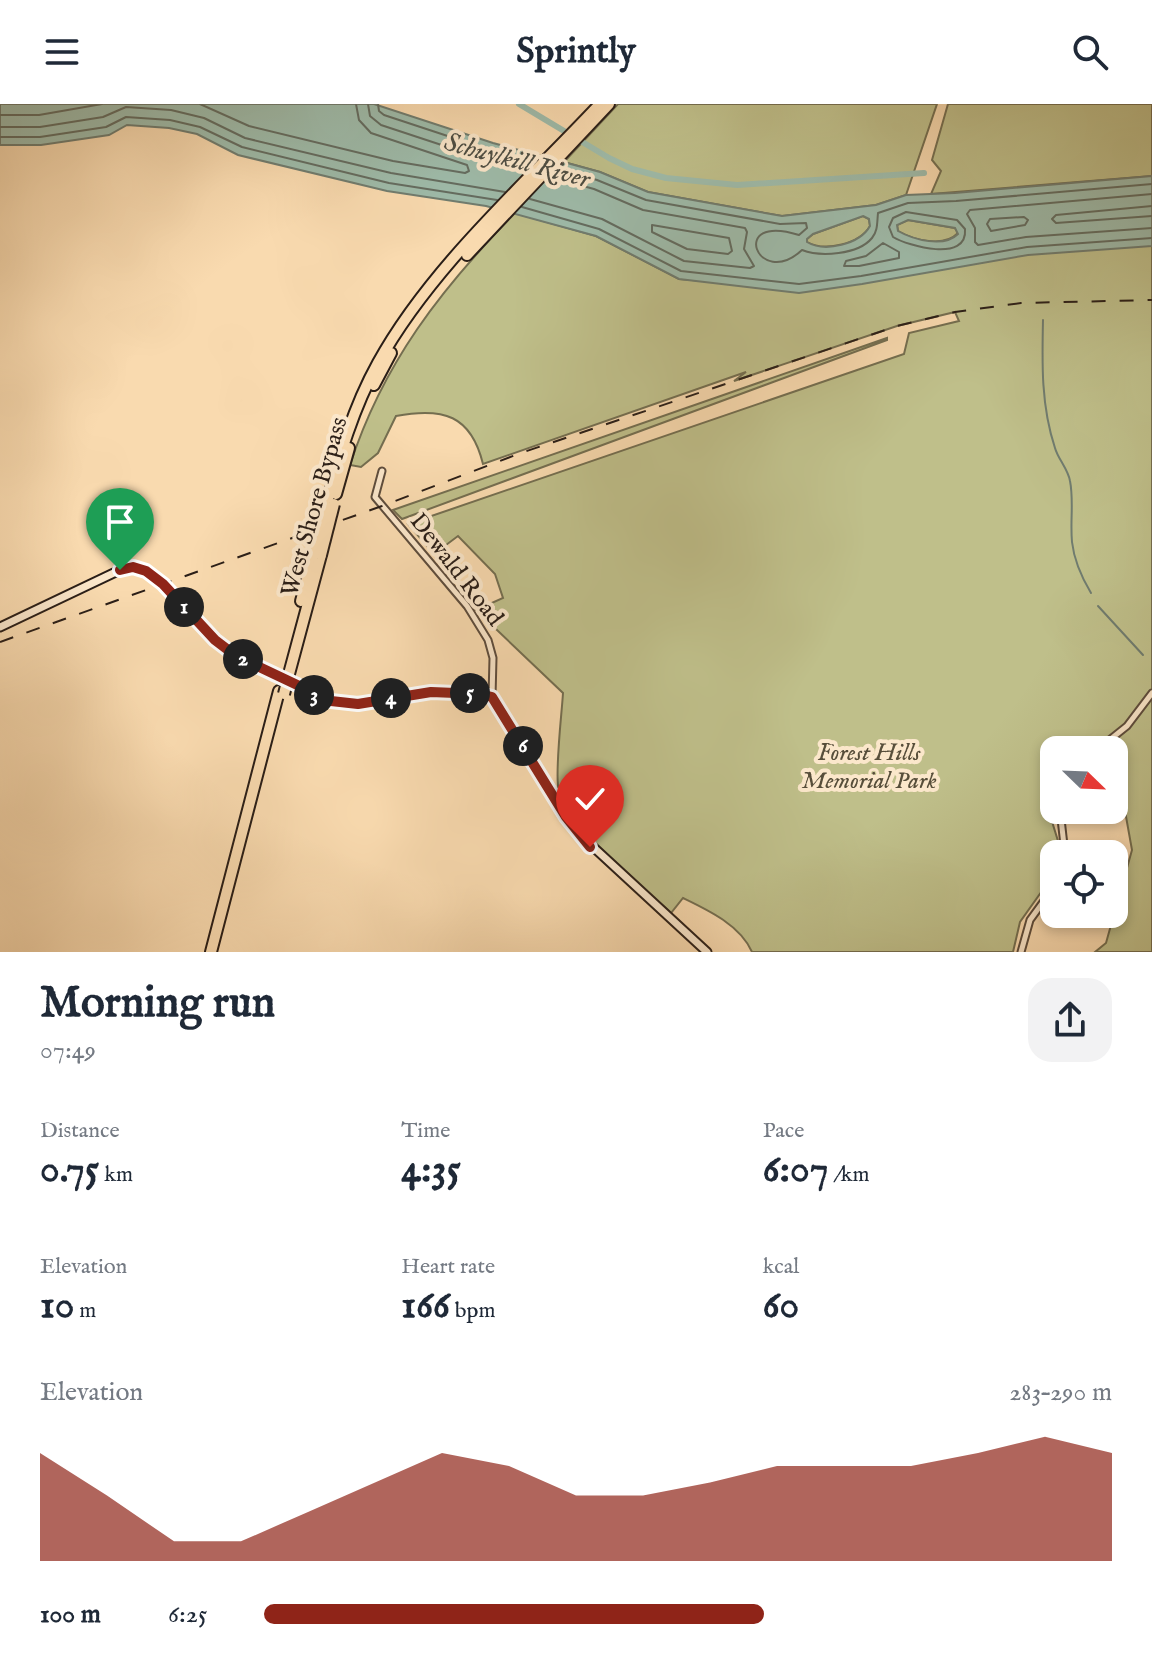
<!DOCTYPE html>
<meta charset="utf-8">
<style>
body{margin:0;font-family:"IM FELL English",serif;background:#f2f2f3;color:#1f2937;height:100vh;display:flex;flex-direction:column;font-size:30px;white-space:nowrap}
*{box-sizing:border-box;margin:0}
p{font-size:26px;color:#747a83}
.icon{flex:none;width:44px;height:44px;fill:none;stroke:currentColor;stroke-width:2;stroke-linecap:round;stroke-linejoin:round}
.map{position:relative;height:848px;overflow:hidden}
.details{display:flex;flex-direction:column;background:#fff;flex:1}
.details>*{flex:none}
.needle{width:52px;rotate:113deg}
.controls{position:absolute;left:1040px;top:632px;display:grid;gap:16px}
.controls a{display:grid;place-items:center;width:88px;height:88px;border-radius:16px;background:#fff;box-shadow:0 4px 12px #0003;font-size:40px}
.pin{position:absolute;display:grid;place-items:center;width:68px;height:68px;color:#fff;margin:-82px -34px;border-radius:50% 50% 50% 0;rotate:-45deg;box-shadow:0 0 8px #0007}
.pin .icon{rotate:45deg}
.km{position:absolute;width:40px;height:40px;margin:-20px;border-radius:50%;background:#222;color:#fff;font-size:22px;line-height:40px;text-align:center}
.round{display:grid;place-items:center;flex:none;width:84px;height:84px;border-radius:24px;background:#f2f2f3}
.headline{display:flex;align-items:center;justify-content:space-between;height:136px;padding:0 40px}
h1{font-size:44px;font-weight:800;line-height:60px}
.metrics{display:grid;grid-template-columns:repeat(3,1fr);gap:12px;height:136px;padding:8px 40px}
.metrics div{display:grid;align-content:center}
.metrics b{font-size:40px;font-weight:800}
.metrics small{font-size:22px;font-weight:400}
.metrics p{font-size:22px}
.chart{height:224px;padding:16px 40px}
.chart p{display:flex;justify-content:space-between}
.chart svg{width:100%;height:144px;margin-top:8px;fill:#8f2418;opacity:.7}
ul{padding:0 40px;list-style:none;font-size:26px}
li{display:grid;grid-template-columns:128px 96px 1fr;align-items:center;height:60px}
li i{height:20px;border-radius:10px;background:#8f2418}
header{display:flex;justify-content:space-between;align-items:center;height:104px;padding:0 40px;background:#fff;font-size:36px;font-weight:800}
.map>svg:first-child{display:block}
.green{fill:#bfbf8a;stroke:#746e50;stroke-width:2}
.water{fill:#9ebbaa;stroke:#707c6f;stroke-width:2;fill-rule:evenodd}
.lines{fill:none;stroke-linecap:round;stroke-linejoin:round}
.shore{stroke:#646c60;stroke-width:2}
.stream{stroke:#707c6f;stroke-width:2}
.canal{stroke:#9ebbaa;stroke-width:6}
.street-casing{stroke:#5e4d3d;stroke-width:9}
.secondary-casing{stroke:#2a1e17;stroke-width:11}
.highway-casing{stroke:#2a1e17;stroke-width:14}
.street{stroke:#fbe7cb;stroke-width:5}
.secondary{stroke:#fbe7cb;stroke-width:7}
.highway{stroke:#f9daaf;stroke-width:10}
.rail{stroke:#2a1e17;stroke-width:2;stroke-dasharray:14 14;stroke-linecap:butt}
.highway-bridge-casing{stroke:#2a1e17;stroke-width:14;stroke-linecap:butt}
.highway-bridge{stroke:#f9daaf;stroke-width:10}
.route-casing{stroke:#fff;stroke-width:16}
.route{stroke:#8f2418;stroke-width:10}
.labels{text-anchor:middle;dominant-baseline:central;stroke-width:8;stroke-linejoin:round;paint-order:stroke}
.street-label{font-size:24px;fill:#2a1e17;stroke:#fbe7cb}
.park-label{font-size:24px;font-style:italic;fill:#574e3a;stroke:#fbe7cb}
.water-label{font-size:26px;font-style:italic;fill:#4d4d43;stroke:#fbe7cb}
</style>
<header><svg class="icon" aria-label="menu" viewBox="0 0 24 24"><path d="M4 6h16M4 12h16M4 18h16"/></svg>Sprintly<svg class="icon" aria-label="search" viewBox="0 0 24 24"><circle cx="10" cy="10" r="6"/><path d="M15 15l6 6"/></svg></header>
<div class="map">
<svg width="1152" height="848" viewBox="0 0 1152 848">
<rect width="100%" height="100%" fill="#f9daaf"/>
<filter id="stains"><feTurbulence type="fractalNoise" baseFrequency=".0025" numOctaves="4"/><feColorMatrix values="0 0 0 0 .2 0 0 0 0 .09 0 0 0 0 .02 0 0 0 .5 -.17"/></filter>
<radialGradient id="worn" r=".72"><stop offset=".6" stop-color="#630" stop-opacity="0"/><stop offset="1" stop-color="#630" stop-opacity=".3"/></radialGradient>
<g class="green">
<polygon points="618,0 937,0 906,91 876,101 782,112 648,88 600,68 564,58"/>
<polygon points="948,0 1152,0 1152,72 931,90 941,67 932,56"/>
<path d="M515 109 596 132 679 175 717 178 775 161 1152 110V848H1095L1106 839 1132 746 1120 679 1114 682V646H1091L1088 643 1086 646H1054V695L1050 711 1058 737V750H1054V770L1020 818 1013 848H752C740 821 708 806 683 794L671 809C635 776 575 734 559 687 554 673 562 608 563 589L476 506 503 494 495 470 458 432 434 450 408 420 904 250 909 229 959 217 955 208 897 222 734 277 746 268 483 360C471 311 443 303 396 312L378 349 361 363 350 361C383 259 441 185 515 109Z"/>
<path d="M863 112 869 115 870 122C860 140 825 148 807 138V135L813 130Z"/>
<path d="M908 116 955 124 958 129C944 144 914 136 898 127L897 121Z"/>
<polygon points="887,234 887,236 402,415 393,406"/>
</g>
<path class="water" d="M0 0H374L493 39 600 68 648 88 782 112 876 101 906 91 955 89 1152 72V142L1028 151 862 180 799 189 679 175 596 132 486 102 387 87 238 51 197 30 169 24 127 21 109 31 41 41H0ZM863 112 869 115 870 122C860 140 825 149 807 138V135L813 130ZM908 116 955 124 958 130C944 144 914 136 898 127L897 121Z"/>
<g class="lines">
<g class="shore">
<polyline points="200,0 249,22 393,57 465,69 469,67 467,61 371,29 359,16 356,0"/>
<polyline points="368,0 370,12 381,21 487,56 526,66"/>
<polyline points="378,0 379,7 384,11 490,46 534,58"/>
<polyline points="0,11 39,11 102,0"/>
<polyline points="0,23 40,23 103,13 126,3 171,6 204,14 245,34 391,69 505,88"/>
<polyline points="0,33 40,33 106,23 126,13 170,16 200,23 242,43 389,79 497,96"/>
<path d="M558 65 597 76 646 96 780 120 806 119 807 124 799 131C727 108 758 187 802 146 820 153 858 151 872 134 878 127 877 118 878 109L908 99 956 97 1152 80"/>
<polyline points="1152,90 970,106 967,110 975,124 975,138 978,141 1026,133 1152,124"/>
<polyline points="530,95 602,115 684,157 750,164 754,162 744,145 747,128 745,124 643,106 594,85 550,73"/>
<polyline points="1152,102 1056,111 1052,115 1056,119 1152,112"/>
<polyline points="522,103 599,125 681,167 799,180 861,172 1027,143 1152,134"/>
<path d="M906 108 957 116 965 125C968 159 908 142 893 133L889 123 893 114Z"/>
<polygon points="1024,113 1028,116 1025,121 991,127 987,120 990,115"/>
<polygon points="652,121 729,134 732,147 728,150 687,145 652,128"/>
<polygon points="883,139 899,148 899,154 859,162 844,162 846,157 866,152"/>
</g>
<g class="stream">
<path d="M1043 216C1042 259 1041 302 1055 344 1058 355 1068 365 1070 377 1074 397 1070 417 1072 438 1074 456 1082 474 1091 489"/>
<polyline points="1098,502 1143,551"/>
</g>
<polyline class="canal" points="519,0 609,54 632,65 666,74 737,81 924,69"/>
<defs>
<g id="street">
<polyline points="382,367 375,393 467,502 488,536 493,554 492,593"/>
<polyline points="1097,646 1127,622 1152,589"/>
<polyline points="1060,706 1065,750"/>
<polyline points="1021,848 1030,816 1054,783"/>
</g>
<polyline id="secondary" points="0,523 120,466 133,463 146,467 163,480 212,533 236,552 331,597 358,600 431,588 480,590 492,593 557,700 578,729 707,848"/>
<g id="highway">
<polyline points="467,151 609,0"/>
<polyline points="374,281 391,249"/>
<polyline points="336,390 349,344"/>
<path d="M326 402C339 353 353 304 378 259 430 164 526 79 600 0"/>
<polyline points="301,497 313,453"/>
<polyline points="289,570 321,451"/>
<polyline points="211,848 279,587"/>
</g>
</defs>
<use href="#street" class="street-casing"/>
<use href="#secondary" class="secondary-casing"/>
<use href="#highway" class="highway-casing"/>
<use href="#street" class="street"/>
<use href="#secondary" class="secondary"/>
<use href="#highway" class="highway"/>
<polyline class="rail" points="0,538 382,402 518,350 897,222 955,208 1021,199 1152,196"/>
<defs>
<g id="highway-bridge">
<polyline points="321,451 334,400"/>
<polyline points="313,453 326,402"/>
<polyline points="284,590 289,570"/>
</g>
</defs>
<use href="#highway-bridge" class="highway-bridge-casing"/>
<use href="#highway-bridge" class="highway-bridge"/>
</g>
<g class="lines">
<defs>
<polyline id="route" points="120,466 133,463 146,467 163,480 215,536 236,552 331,597 358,600 431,588 480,590 492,593 566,713 590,743"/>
</defs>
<use href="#route" class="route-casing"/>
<use href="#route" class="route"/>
</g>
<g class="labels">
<g class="street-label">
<text transform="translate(315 403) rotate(-74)">West Shore Bypass</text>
<text transform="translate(456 466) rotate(52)">Dewald Road</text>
</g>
<g class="park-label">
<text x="869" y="649">Forest Hills<tspan x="869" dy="28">Memorial Park</tspan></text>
</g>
<g class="water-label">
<text transform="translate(517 57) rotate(15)">Schuylkill River</text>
</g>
</g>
<rect width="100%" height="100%" filter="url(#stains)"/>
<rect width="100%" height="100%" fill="url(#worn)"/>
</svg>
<div class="controls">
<a><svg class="needle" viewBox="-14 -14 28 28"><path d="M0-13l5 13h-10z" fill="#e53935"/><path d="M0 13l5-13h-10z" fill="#747a83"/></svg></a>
<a><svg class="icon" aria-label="locate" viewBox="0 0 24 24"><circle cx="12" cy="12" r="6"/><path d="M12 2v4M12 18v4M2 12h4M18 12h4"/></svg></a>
</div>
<div class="pin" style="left:120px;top:466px;background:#1e9e55"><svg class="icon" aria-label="arrive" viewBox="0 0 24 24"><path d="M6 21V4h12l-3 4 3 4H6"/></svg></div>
<div class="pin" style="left:590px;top:743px;background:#d93025"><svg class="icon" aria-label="check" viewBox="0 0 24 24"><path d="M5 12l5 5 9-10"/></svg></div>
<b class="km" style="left:184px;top:503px">1</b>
<b class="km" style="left:243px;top:555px">2</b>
<b class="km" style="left:314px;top:591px">3</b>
<b class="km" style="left:391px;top:594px">4</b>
<b class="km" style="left:470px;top:589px">5</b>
<b class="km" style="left:523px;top:642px">6</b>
</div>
<section class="details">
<div class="headline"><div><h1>Morning run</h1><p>07:49</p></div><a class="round"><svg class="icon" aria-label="share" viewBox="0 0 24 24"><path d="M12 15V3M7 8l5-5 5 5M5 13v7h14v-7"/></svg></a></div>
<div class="metrics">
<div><p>Distance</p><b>0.75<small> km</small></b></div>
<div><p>Time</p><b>4:35</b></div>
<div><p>Pace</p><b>6:07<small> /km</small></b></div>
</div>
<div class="metrics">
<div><p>Elevation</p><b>10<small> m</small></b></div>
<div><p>Heart rate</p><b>166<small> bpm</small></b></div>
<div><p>kcal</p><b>60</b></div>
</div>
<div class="chart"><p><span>Elevation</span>283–290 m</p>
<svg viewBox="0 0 160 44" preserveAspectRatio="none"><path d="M0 44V11L10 24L20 38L30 38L40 29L50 20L60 11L70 15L80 24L90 24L100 20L110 15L120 15L130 15L140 11L150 6L160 11V44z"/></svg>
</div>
<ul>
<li><b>100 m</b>6:25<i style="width:59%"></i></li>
</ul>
</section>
